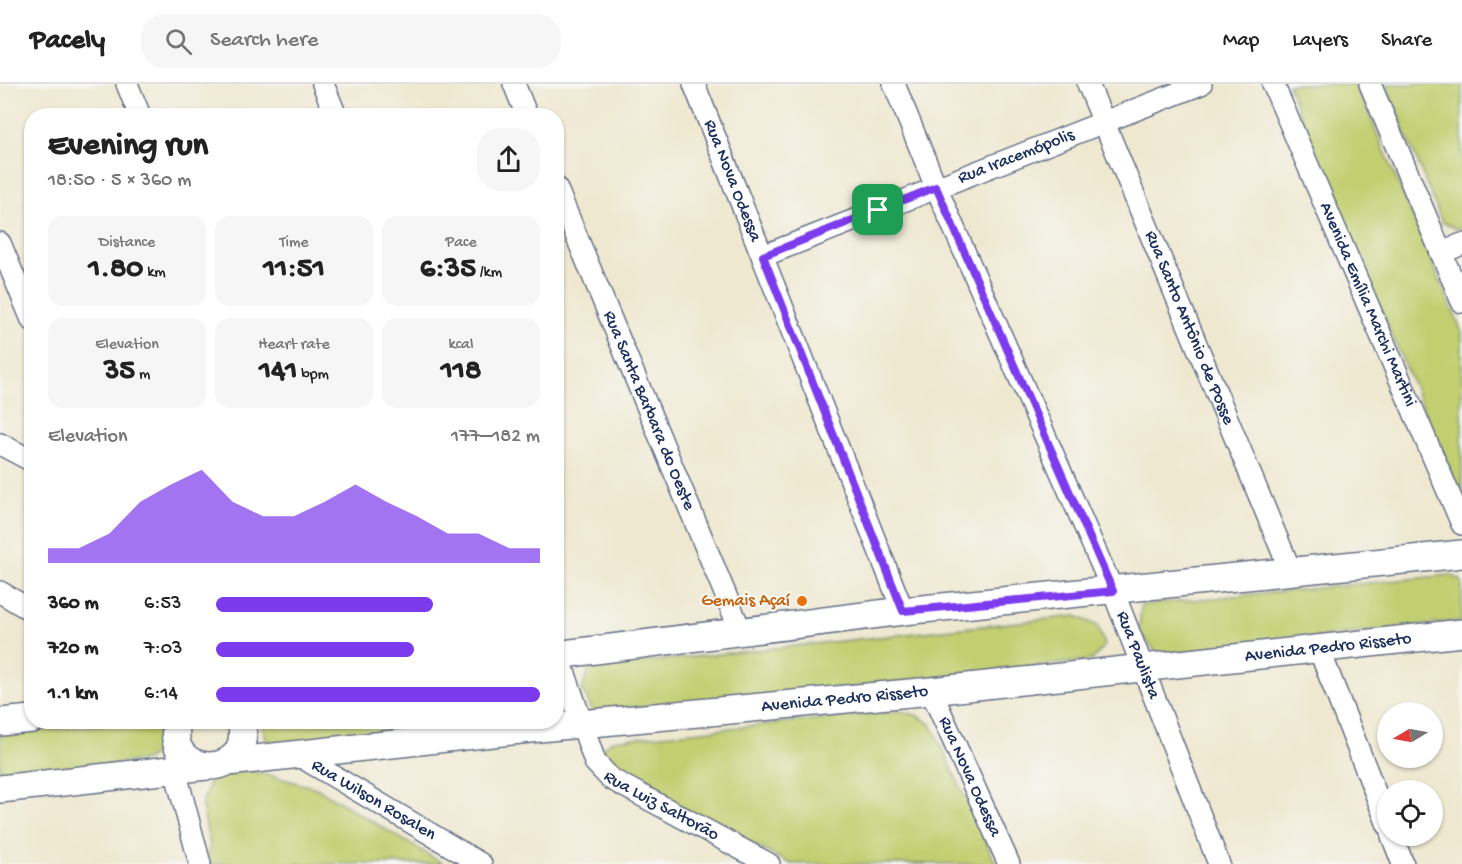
<!DOCTYPE html>
<meta charset="utf-8">
<style>
body{margin:0;font-family:"Gochi Hand",sans-serif;background:#f6f6f6;color:#222;height:100vh;display:flex;flex-direction:column;font-size:22px;white-space:nowrap}
*{box-sizing:border-box;margin:0}
p{font-size:20px;color:#767676}
.icon{flex:none;width:33px;height:33px;fill:none;stroke:currentColor;stroke-width:2;stroke-linecap:round;stroke-linejoin:round}
.map{position:relative;flex:1;overflow:hidden}
.drawer{position:absolute;left:24px;top:24px;width:540px;height:621px;display:flex;flex-direction:column;background:#fff;border-radius:24px;box-shadow:0 2px 4px #0004}
.drawer>*{flex:none}
.needle{width:39px;rotate:260deg}
.tools{position:absolute;left:1377px;top:618px;display:grid;gap:12px}
.tools a{display:grid;place-items:center;width:66px;height:66px;border-radius:50%;background:#fff;box-shadow:0 2px 4px #0004;font-size:30px}
.pin{position:absolute;display:grid;place-items:center;width:51px;height:51px;color:#fff;margin:-26px;border-radius:12px;box-shadow:0 3px 9px #0006}
.round{display:grid;place-items:center;flex:none;width:63px;height:63px;border-radius:24px;background:#f6f6f6}
.headline{display:flex;align-items:center;justify-content:space-between;height:102px;padding:0 24px}
h1{font-size:33px;font-weight:800;line-height:45px}
.figures{display:grid;grid-template-columns:repeat(3,1fr);gap:9px;height:102px;padding:6px 24px}
.figures div{display:grid;align-content:center;border-radius:15px;background:#f6f6f6;text-align:center}
.figures b{font-size:30px;font-weight:800}
.figures small{font-size:16px;font-weight:400}
.figures p{font-size:16px}
.chart{height:168px;padding:12px 24px}
.chart p{display:flex;justify-content:space-between}
.chart svg{width:100%;height:108px;margin-top:6px;fill:#7c3aed;opacity:.7}
ul{padding:0 24px;list-style:none;font-size:20px}
li{display:grid;grid-template-columns:96px 72px 1fr;align-items:center;height:45px}
li i{height:15px;border-radius:8px;background:#7c3aed}
header{display:flex;align-items:center;gap:36px;box-sizing:border-box;height:84px;padding:0 30px;background:#fff;border-bottom:2px solid #e0e0e0}
header strong{font-size:28px}
nav{display:flex;gap:33px;margin-inline-start:auto;font-size:21px}
.search{width:420px;height:54px;background:#f6f6f6;display:flex;align-items:center;gap:15px;box-sizing:border-box;padding:0 21px;border-radius:24px;color:#767676;font-size:22px}
.map>svg:first-child{display:block}
.green{fill:#c2cf71;stroke:#6e7f68;stroke-width:1.5}
.lines{fill:none;stroke-linecap:round;stroke-linejoin:round}
.minor-casing{stroke:#657086;stroke-width:24}
.major-casing{stroke:#657086;stroke-width:30}
.minor{stroke:#fff;stroke-width:21}
.major{stroke:#fff;stroke-width:27}
.route-casing{stroke:#fff;stroke-width:12}
.route{stroke:#7c3aed;stroke-width:8}
.food-dot{fill:#e8710a;stroke:#f6f6f2;stroke-width:2}
.labels{text-anchor:middle;dominant-baseline:central;stroke-width:4.5;stroke-linejoin:round;paint-order:stroke}
.street-label{font-size:18px;fill:#1b2f5e;stroke:#f6f6f2}
.food-label{font-size:18px;fill:#c56008;stroke:#f6f6f2;text-anchor:end}
</style>
<header>
<strong>Pacely</strong>
<div class="search"><svg class="icon" aria-label="search" viewBox="0 0 24 24"><circle cx="10" cy="10" r="6"/><path d="M15 15l6 6"/></svg>Search here</div>
<nav><a>Map</a><a>Layers</a><a>Share</a></nav>
</header>
<div class="map">
<svg width="1462" height="780" viewBox="0 0 1462 780">
<rect width="100%" height="100%" fill="#f6f6f2"/>
<filter id="ink" filterUnits="userSpaceOnUse"><feTurbulence type="fractalNoise" baseFrequency=".0167" numOctaves="2"/><feDisplacementMap in="SourceGraphic" scale="12" xChannelSelector="R" yChannelSelector="G"/><feConvolveMatrix kernelMatrix="1 2 1 2 8 2 1 2 1" color-interpolation-filters="sRGB"/></filter>
<filter id="wash" filterUnits="userSpaceOnUse"><feTurbulence type="fractalNoise" baseFrequency=".008" numOctaves="4" result="noise"/><feDisplacementMap in="SourceGraphic" scale="24" xChannelSelector="R" yChannelSelector="G"/><feGaussianBlur stdDeviation="1.35" result="paint"/><feColorMatrix in="noise" values="0 0 0 0 0 0 0 0 0 0 0 0 0 0 0 0 0 1.4 0 .05"/><feComposite in="paint" operator="in"/></filter>
<g filter="url(#wash)">
<rect width="100%" height="100%" fill="#efe8d0"/>
<g class="green">
<polygon points="1288,0 1356,0 1462,248 1462,413 1333,116"/>
<polygon points="1386,0 1462,0 1462,143 1457,145 1442,138"/>
<polygon points="1451,491 1462,497 1462,537 1159,571 1139,548 1141,521"/>
<polygon points="1076,532 1098,542 1105,561 1092,576 805,609 593,627 582,606 589,584"/>
<polygon points="899,627 916,631 931,640 996,780 791,780 606,684 601,665 613,656"/>
<polygon points="123,638 143,638 160,649 156,669 145,676 0,693 0,651"/>
<polygon points="264,638 512,638 294,660 267,658 262,642"/>
<polygon points="249,686 316,704 444,780 210,780 207,770 210,762 202,721 210,695"/>
</g>
</g>
<g filter="url(#ink)">
<g class="lines">
<defs>
<g id="minor">
<polyline points="127,0 140,32"/>
<polyline points="323,0 336,32"/>
<polyline points="514,0 527,32"/>
<path id="s1" d="M694 0 903 527"/>
<path id="s2" d="M894 0 936 103 1113 507 1219 780"/>
<path id="s3" d="M1088 0 1291 488"/>
<path id="s4" d="M1273 0 1462 440"/>
<polyline points="1370,0 1462,218"/>
<path id="s5" d="M556 103 741 548"/>
<polyline points="0,159 32,236"/>
<polyline points="1441,169 1462,160"/>
<path id="s6" d="M763 172 1201 0"/>
<polyline points="0,360 32,377"/>
<polyline points="0,508 32,527"/>
<path id="s7" d="M556 564 595 678 611 695 769 780"/>
<polyline points="1319,565 1388,741"/>
<path id="s8" d="M931 607 1009 780"/>
<path id="s9" d="M298 671 481 780"/>
<polyline points="175,686 200,780"/>
<polyline points="1392,752 1403,780"/>
</g>
<g id="major">
<polyline points="556,571 903,527 1462,470"/>
<polyline points="0,638 32,635"/>
<path d="M177 638C163 697 256 696 241 638"/>
<path id="s10" d="M227 678 549 643 931 607 1462 549"/>
<polyline points="0,705 206,682"/>
</g>
</defs>
<use href="#minor" class="minor-casing"/>
<use href="#major" class="major-casing"/>
<use href="#minor" class="minor"/>
<use href="#major" class="major"/>
</g>
</g>
<g class="lines" filter="url(#ink)">
<defs>
<polygon id="route" points="936,103 1113,507 903,527 763,172"/>
</defs>
<use href="#route" class="route-casing"/>
<use href="#route" class="route"/>
</g>
<circle class="food-dot" cx="802" cy="517" r="6"/>
<g class="labels">
<g class="street-label">
<text stroke="none"><textPath href="#s6" startOffset="272">Rua Iracemópolis</textPath></text>
<text stroke="none"><textPath href="#s1" startOffset="104">Rua Nova Odessa</textPath></text>
<text stroke="none"><textPath href="#s4" startOffset="240">Avenida Emília Marchi Martini</textPath></text>
<text stroke="none"><textPath href="#s3" startOffset="264">Rua Santo Antônio de Posse</textPath></text>
<text stroke="none"><textPath href="#s5" startOffset="242">Rua Santa Barbara do Oeste</textPath></text>
<text stroke="none"><textPath href="#s10" startOffset="1107">Avenida Pedro Risseto</textPath></text>
<text stroke="none"><textPath href="#s2" startOffset="621">Rua Paulista</textPath></text>
<text stroke="none"><textPath href="#s10" startOffset="621">Avenida Pedro Risseto</textPath></text>
<text stroke="none"><textPath href="#s8" startOffset="94">Rua Nova Odessa</textPath></text>
<text stroke="none"><textPath href="#s9" startOffset="88">Rua Wilson Rosalen</textPath></text>
<text stroke="none"><textPath href="#s7" startOffset="201">Rua Luiz Saltorão</textPath></text>
</g>
<g class="food-label">
<text x="790" y="517">Gemais Açaí</text>
</g>
</g>
</svg>
<div class="tools">
<a><svg class="needle" viewBox="-14 -14 28 28"><path d="M0-13l5 13h-10z" fill="#e53935"/><path d="M0 13l5-13h-10z" fill="#767676"/></svg></a>
<a><svg class="icon" aria-label="locate" viewBox="0 0 24 24"><circle cx="12" cy="12" r="6"/><path d="M12 2v4M12 18v4M2 12h4M18 12h4"/></svg></a>
</div>
<div class="pin" style="left:878px;top:126px;background:#1e9e55"><svg class="icon" aria-label="arrive" viewBox="0 0 24 24"><path d="M6 21V4h12l-3 4 3 4H6"/></svg></div>
<section class="drawer">
<div class="headline"><div><h1>Evening run</h1><p>18:50 · 5 × 360 m</p></div><a class="round"><svg class="icon" aria-label="share" viewBox="0 0 24 24"><path d="M12 15V3M7 8l5-5 5 5M5 13v7h14v-7"/></svg></a></div>
<div class="figures">
<div><p>Distance</p><b>1.80<small> km</small></b></div>
<div><p>Time</p><b>11:51</b></div>
<div><p>Pace</p><b>6:35<small> /km</small></b></div>
</div>
<div class="figures">
<div><p>Elevation</p><b>35<small> m</small></b></div>
<div><p>Heart rate</p><b>141<small> bpm</small></b></div>
<div><p>kcal</p><b>118</b></div>
</div>
<div class="chart"><p><span>Elevation</span>177–182 m</p>
<svg viewBox="0 0 160 44" preserveAspectRatio="none"><path d="M0 44V38L10 38L20 32L30 19L40 12L50 6L60 19L70 25L80 25L90 19L100 12L110 19L120 25L130 32L140 32L150 38L160 38V44z"/></svg>
</div>
<ul>
<li><b>360 m</b>6:53<i style="width:67%"></i></li>
<li><b>720 m</b>7:03<i style="width:61%"></i></li>
<li><b>1.1 km</b>6:14<i style="width:100%"></i></li>
</ul>
</section>
</div>
